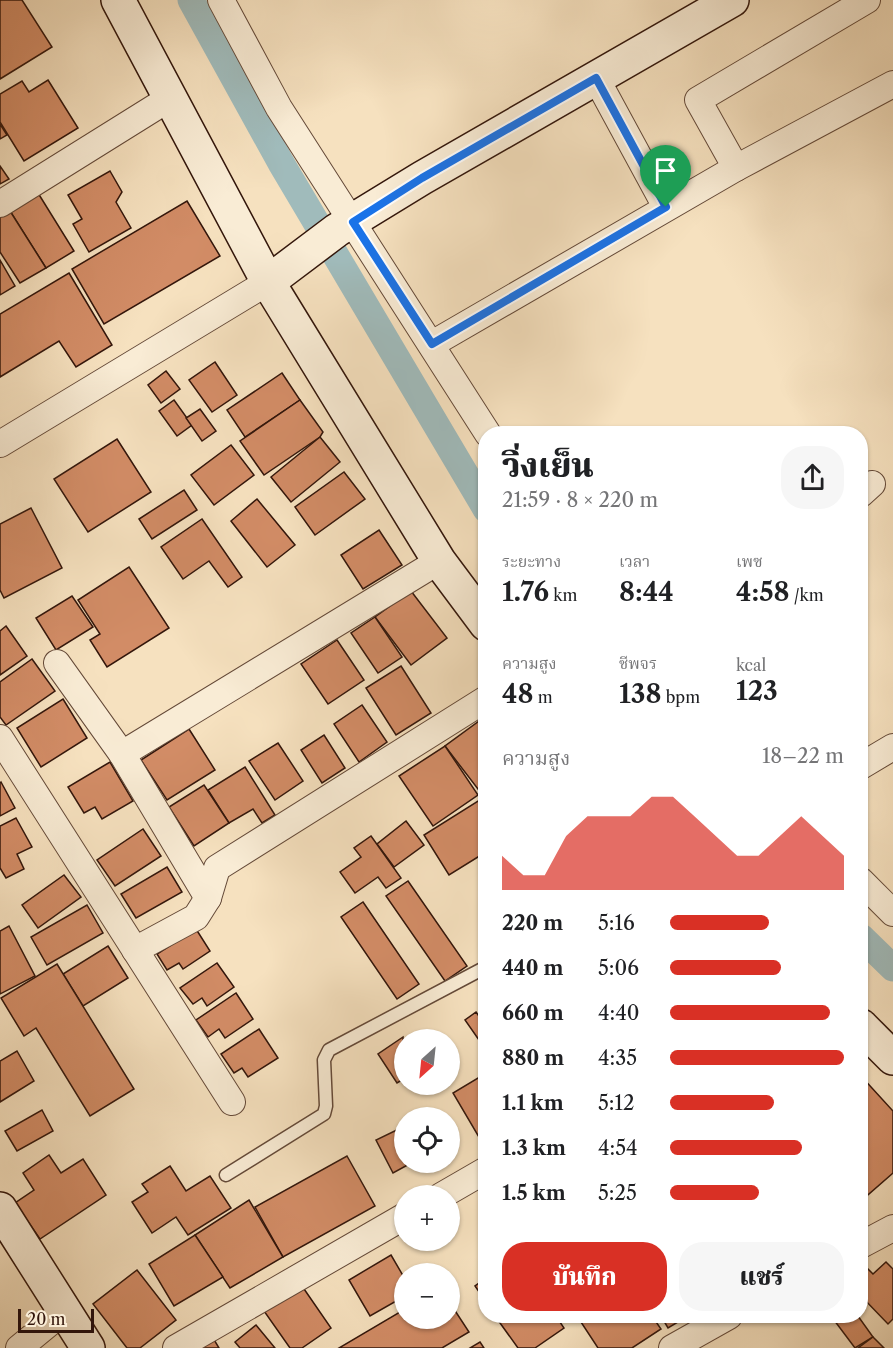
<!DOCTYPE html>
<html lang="th">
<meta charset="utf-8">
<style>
body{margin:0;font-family:"Libre Caslon Text","Noto Serif Thai",serif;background:#f6f6f6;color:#202124;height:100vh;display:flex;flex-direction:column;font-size:22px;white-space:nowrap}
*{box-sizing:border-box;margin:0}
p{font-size:20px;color:#757577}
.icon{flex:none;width:33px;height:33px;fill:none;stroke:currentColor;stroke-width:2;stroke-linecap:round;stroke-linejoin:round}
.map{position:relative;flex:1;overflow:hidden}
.sheet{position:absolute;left:478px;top:426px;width:390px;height:897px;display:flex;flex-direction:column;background:#fff;border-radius:24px;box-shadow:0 2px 4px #0004}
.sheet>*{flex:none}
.needle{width:39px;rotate:207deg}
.tools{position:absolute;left:394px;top:1029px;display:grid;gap:12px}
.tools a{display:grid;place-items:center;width:66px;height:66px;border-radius:50%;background:#fff;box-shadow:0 2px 4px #0004;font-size:30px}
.scale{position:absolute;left:18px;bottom:15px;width:76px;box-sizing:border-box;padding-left:6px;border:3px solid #33160b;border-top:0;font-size:16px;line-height:21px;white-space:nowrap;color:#33160b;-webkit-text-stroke:4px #f9ecd5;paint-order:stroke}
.pin{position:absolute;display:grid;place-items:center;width:51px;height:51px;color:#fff;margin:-62px -26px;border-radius:50% 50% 50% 0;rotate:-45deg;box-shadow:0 0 6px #0007}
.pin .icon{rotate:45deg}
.round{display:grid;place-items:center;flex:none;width:63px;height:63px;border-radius:24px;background:#f6f6f6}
.overview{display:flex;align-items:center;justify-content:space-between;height:102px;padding:0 24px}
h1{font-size:33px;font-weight:800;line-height:45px}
.metrics{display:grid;grid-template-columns:repeat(3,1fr);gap:9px;height:102px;padding:6px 24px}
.metrics div{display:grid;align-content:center}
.metrics b{font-size:26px;font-weight:800}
.metrics small{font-size:16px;font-weight:400}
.metrics p{font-size:16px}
.chart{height:168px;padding:12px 24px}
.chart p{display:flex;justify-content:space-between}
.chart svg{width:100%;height:108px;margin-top:6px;fill:#d93025;opacity:.7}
.action{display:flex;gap:12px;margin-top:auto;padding:12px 24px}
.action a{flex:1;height:69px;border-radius:24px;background:#d93025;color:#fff;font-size:24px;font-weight:800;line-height:69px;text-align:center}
.action a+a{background:#f6f6f6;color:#202124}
ul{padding:0 24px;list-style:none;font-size:20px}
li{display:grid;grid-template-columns:96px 72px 1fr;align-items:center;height:45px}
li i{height:15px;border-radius:8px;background:#d93025}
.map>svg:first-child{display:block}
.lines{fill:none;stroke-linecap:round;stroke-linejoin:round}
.canal{stroke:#a0bbbb;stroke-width:27}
.building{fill:#d28c66;stroke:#33160b;stroke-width:1.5}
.lane-casing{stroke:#644938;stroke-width:15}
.street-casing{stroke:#644938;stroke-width:28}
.secondary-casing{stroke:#33160b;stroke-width:36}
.lane{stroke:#f9ecd5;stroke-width:12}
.street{stroke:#f9ecd5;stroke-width:26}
.secondary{stroke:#f9ecd5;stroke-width:33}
.route-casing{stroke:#fff;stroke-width:12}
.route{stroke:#1a73e8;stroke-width:8}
</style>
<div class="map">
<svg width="893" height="1348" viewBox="0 0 893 1348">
<rect width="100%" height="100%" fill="#f6e1bf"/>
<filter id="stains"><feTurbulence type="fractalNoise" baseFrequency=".00333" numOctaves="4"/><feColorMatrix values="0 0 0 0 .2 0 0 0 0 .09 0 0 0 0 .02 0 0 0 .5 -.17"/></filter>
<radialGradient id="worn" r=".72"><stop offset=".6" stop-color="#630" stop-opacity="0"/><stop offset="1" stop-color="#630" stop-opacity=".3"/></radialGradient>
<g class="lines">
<g class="canal">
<polyline points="191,0 281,163 486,509"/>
<polyline points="861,937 893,968"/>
</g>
</g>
<g class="building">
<polygon points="0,0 22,0 52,47 0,79"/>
<polygon points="48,80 78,128 24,161 0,122 0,94 22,81 29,92"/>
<polygon points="0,124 7,135 0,139"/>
<polygon points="0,166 9,179 0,184"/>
<polygon points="110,171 122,192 116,202 131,228 89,252 73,224 82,219 68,195"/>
<polygon points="38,193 74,251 46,268 10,211"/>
<polygon points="187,201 220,256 104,324 72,269"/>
<polygon points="10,211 46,268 20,283 0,252 0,217"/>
<polygon points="0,260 15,286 0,295"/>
<polygon points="69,273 112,345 76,367 59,341 0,377 0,314"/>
<polygon points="215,362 237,395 212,412 189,380"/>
<polygon points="166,371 180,389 161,403 148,385"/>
<polygon points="282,373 300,400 245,437 227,410"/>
<polygon points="174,400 192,425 177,436 159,411"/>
<polygon points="300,400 323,432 320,437 264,475 240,441"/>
<polygon points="200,409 216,431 202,441 186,418"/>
<polygon points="320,437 340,462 291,502 271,477"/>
<polygon points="117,439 151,492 88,532 54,479"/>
<polygon points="231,445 254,475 214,505 191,475"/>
<polygon points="344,472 365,499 315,535 295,507"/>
<polygon points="184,490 197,510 152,539 139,519"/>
<polygon points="257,499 295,545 267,567 231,521"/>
<polygon points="31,508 62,568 4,598 0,590 0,524"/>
<polygon points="202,519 242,577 228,587 209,561 183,579 161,547"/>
<polygon points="379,530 402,565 363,589 341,555"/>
<polygon points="129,567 169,628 107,667 90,640 100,634 78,600"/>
<polygon points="411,591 447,638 411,665 375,617"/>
<polygon points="72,596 93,627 56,650 36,618"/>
<polygon points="375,617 402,657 378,673 351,633"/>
<polygon points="6,626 27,656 0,675 0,631"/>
<polygon points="337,640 364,680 328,704 301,664"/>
<polygon points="32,659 55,691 6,725 0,717 0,682"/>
<polygon points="401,666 431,713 396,735 366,688"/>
<polygon points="63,699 87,738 41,767 17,728"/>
<polygon points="362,705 387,742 359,762 334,724"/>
<polygon points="486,716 486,789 481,793 445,746"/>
<polygon points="189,729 215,770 167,800 141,760"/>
<polygon points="324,735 345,768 322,783 301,750"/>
<polygon points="278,743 303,781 275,800 249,761"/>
<polygon points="445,746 478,795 433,826 399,776"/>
<polygon points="110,762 133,801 102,819 95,807 84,813 68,787"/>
<polygon points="245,767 275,815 262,823 253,809 229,823 208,790"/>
<polygon points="1,782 15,808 0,816 0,783"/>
<polygon points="204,785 229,823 194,846 169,807"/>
<polygon points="486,796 486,852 449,875 424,835"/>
<polygon points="16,818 32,847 17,854 24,869 6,878 0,868 0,826"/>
<polygon points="406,821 424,845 394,867 377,844"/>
<polygon points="143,829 161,856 115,886 97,860"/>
<polygon points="371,836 401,878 386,888 378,877 355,893 340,872 361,857 354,848"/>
<polygon points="167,867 182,892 136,918 121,894"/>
<polygon points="64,875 81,897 38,928 22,905"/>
<polygon points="408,881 467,966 445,981 386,896"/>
<polygon points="363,902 419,984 397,999 341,917"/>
<polygon points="87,905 103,933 47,965 31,937"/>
<polygon points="9,926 35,976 0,994 0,931"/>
<polygon points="196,929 210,951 183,969 179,963 167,970 157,954"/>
<polygon points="108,946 128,978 83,1006 63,974"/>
<polygon points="217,963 234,987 207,1006 202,998 193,1004 180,988"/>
<polygon points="57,964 134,1089 90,1116 36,1028 24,1036 1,998"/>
<polygon points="236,993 253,1019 225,1038 219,1029 208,1037 196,1020"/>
<polygon points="476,1012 486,1026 486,1050 465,1020"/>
<polygon points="259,1029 278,1058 248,1077 242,1068 234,1073 221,1054"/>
<polygon points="403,1037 405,1078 397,1083 378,1054"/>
<polygon points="17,1051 34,1081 0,1102 0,1061"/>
<polygon points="483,1075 486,1080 486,1142 483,1144 453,1093"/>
<polygon points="861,1076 893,1111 893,1173 862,1200"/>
<polygon points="42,1110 53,1131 17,1151 5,1131"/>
<polygon points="405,1126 405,1162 413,1162 393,1173 376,1140"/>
<polygon points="49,1155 61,1173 83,1159 106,1195 40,1239 15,1203 34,1190 23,1173"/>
<polygon points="347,1156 375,1206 283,1257 255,1207"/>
<polygon points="170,1166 186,1191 210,1176 231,1208 188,1235 176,1217 152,1233 132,1202 148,1192 142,1184"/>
<polygon points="249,1200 283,1257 230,1288 195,1235"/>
<polygon points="195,1235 223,1277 174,1306 149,1264"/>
<polygon points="391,1255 405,1279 405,1296 370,1316 349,1280"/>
<polygon points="861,1262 873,1274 886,1262 893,1269 893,1319 888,1324 861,1296"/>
<polygon points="137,1270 176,1320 140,1348 127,1348 93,1304"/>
<polygon points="486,1278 486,1302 475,1286"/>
<polygon points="302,1286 331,1328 302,1348 290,1348 264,1311"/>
<polygon points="450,1303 469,1332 442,1348 339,1348 405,1309 405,1318 450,1318"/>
<polygon points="495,1316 556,1316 564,1328 535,1348 518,1348"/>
<polygon points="577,1316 652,1316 661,1329 632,1348 598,1348"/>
<polygon points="661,1316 688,1316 668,1328"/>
<polygon points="831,1316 858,1316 873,1337 855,1348"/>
<polygon points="256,1325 275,1348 240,1348 235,1342"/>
<polygon points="873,1337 884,1348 858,1348"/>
<polygon points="213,1338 219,1348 197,1348"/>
<polygon points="480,1342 484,1348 470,1348"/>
</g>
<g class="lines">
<defs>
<polyline id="lane" points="226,1175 324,1114 326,1106 324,1060 329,1050 486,967"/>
<g id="street">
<polyline points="221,0 279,108 488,434"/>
<polyline points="596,78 666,207"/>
<polyline points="736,168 698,100 867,0"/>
<polyline points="0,204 170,98"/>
<polyline points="432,344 736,168 893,84"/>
<polyline points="0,444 268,282"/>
<polyline points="861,494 872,484"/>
<polyline points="57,663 122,754 208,898"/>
<polyline points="0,738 232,1102"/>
<polyline points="122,754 439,561"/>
<polyline points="861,766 893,747"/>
<polyline points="861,881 893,913"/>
<polyline points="135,950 196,917 208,898 217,868 486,699"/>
<polyline points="441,1196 486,1170"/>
<polyline points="861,1245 893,1228"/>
<polyline points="19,1348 64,1311"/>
<polyline points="176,1348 405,1216"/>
<polyline points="672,1348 729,1316"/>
</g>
<g id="secondary">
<polyline points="118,0 268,282 439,561 486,624"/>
<polyline points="268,282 337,230 422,178 732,0"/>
<polyline points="861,1026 893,1058"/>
<polyline points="0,1209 88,1348"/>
</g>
</defs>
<use href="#lane" class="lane-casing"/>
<use href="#street" class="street-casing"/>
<use href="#secondary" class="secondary-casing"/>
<use href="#lane" class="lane"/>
<use href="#street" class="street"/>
<use href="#secondary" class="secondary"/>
</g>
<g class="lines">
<defs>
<polygon id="route" points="596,78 666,207 432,344 353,222 422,178"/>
</defs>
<use href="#route" class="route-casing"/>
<use href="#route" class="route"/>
</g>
<rect width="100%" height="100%" filter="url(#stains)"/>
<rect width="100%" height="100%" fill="url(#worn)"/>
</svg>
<div class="tools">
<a><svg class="needle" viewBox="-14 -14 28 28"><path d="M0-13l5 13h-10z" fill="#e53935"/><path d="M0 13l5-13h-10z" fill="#757577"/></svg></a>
<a><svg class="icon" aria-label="locate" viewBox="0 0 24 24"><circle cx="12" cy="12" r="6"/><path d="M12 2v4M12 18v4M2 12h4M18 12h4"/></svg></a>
<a>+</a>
<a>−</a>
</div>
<div class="scale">20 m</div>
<div class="pin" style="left:666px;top:207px;background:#1e9e55"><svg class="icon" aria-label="arrive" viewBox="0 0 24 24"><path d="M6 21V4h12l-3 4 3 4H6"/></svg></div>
<section class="sheet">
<div class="overview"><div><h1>วิ่งเย็น</h1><p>21:59 · 8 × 220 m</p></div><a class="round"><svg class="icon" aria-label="share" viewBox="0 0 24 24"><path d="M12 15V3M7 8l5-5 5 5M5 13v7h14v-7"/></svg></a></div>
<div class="metrics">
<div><p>ระยะทาง</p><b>1.76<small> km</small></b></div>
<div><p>เวลา</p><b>8:44</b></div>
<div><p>เพซ</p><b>4:58<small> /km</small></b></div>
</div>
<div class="metrics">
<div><p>ความสูง</p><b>48<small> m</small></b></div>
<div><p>ชีพจร</p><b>138<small> bpm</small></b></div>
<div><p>kcal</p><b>123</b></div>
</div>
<div class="chart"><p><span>ความสูง</span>18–22 m</p>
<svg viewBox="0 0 160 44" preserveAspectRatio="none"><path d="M0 44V30L10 38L20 38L30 22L40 14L50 14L60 14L70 6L80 6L90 14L100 22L110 30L120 30L130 22L140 14L150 22L160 30V44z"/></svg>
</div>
<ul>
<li><b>220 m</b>5:16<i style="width:57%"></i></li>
<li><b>440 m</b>5:06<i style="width:64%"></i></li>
<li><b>660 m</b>4:40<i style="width:92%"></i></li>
<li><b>880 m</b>4:35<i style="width:100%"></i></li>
<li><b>1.1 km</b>5:12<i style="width:60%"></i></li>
<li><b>1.3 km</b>4:54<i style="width:76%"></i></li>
<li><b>1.5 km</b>5:25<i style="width:51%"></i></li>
</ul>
<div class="action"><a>บันทึก</a><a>แชร์</a></div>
</section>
</div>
